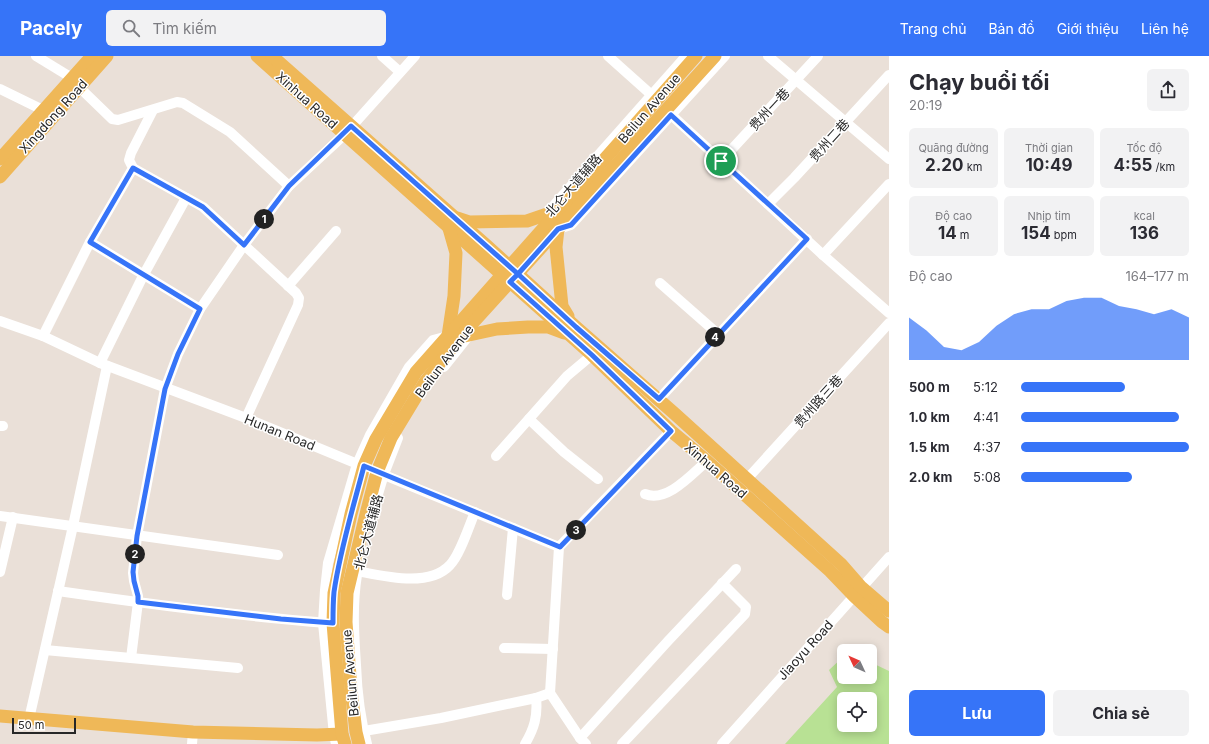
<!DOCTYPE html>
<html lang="vi">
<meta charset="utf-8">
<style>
body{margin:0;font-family:Inter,"Noto Sans SC",sans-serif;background:#f2f2f3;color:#2b2b33;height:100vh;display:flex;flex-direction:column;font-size:15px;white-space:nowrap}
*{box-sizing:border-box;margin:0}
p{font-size:13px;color:#7c7c81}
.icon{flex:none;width:22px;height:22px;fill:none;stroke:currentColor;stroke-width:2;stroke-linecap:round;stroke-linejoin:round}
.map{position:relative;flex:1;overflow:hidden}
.panel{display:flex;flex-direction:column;background:#fff;width:320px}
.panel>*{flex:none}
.needle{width:26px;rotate:314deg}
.controls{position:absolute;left:837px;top:588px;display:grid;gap:8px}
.controls a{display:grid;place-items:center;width:40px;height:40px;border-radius:6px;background:#fff;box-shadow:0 2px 10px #0003;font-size:20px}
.scale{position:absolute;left:12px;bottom:10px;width:64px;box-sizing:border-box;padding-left:4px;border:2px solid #272727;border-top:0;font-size:11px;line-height:14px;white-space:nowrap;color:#272727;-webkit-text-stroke:3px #fff;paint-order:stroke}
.pin{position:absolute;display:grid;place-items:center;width:34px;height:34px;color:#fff;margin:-17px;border:2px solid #fff;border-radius:50%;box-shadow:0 1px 4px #0007}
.km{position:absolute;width:20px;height:20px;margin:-10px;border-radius:50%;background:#222;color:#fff;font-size:11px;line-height:20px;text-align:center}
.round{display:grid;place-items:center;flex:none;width:42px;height:42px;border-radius:6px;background:#f2f2f3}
.headline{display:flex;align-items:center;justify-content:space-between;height:68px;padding:0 20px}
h1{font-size:22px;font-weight:700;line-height:30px}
.figures{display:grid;grid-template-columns:repeat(3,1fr);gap:6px;height:68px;padding:4px 20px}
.figures div{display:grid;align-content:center;border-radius:6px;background:#f2f2f3;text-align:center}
.figures b{font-size:17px;font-weight:700}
.figures small{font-size:11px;font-weight:400}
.figures p{font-size:11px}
.chart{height:112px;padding:8px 20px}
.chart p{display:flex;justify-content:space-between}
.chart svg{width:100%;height:72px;margin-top:4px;fill:#3674f8;opacity:.7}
.cta{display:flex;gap:8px;margin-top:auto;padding:8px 20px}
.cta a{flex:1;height:46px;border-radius:6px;background:#3674f8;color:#fff;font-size:16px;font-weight:700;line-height:46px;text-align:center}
.cta a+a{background:#f2f2f3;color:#2b2b33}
ul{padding:0 20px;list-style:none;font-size:13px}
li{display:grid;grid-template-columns:64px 48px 1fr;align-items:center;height:30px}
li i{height:10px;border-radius:5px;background:#3674f8}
header{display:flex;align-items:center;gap:24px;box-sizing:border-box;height:56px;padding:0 20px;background:#3674f8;color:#fff}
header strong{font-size:19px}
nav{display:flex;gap:22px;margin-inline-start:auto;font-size:14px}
.search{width:280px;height:36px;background:#f2f2f3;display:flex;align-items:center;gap:10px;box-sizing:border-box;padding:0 14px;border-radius:6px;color:#7c7c81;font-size:15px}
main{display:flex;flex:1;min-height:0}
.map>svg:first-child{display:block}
.green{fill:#b8e194;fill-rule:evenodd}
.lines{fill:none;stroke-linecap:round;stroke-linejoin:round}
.minor{stroke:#fff;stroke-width:10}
.major{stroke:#efb858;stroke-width:13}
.route-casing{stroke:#fff;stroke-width:8}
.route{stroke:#3674f8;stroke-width:5}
.labels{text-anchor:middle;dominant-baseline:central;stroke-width:3;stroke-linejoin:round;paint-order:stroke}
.street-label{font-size:13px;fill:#272727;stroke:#fff}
</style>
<header>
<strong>Pacely</strong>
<div class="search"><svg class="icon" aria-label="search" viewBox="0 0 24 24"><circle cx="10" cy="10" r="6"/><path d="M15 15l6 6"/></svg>Tìm kiếm</div>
<nav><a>Trang chủ</a><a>Bản đồ</a><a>Giới thiệu</a><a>Liên hệ</a></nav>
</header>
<main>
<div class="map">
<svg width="889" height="688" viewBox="0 0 889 688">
<rect width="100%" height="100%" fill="#eae0d8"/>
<path class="green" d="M844 600V621H870V606L889 615V688H785L837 631 829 614ZM844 643H870V669H844Z"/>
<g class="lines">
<g class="minor">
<polyline points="36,0 72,22"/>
<polyline points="382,0 400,16"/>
<polyline points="608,0 655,42"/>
<polyline points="768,0 889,103"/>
<polyline points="79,31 112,63 118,64 177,46 183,47 230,76 289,130"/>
<polyline points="0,33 43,54"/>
<polyline points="667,55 823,199 889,257"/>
<polyline points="721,105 818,0"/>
<polyline points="133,112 203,151 296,237 299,242 298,249 246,362"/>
<polyline points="768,148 794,122 889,19"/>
<polyline points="547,157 686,0"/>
<polyline points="558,173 571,169 725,0"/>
<polyline points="90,186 200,253"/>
<polyline points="823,199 889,128"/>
<polyline points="660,227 718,278"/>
<polyline points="288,230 336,175"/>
<polyline points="0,265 43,280 100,307 246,362 559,491"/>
<polyline points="43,280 90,186 133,112 129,104 131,97 153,54"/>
<polyline points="100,307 143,220 186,142"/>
<polyline points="444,311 471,277"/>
<polyline points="659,343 807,183"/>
<polyline points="529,363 564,396 598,423"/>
<polyline points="0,370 3,370"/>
<polyline points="496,400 567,320 592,299"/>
<polyline points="747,423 889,267"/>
<path d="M645 438C667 447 692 418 707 405"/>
<polyline points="373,455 384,418 398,382"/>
<polyline points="0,460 278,499"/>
<path d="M352 514C380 519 428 533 450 509 460 499 469 470 475 456"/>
<polyline points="0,516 13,461"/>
<path d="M357 519C352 550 354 578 356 609 357 635 360 662 367 688"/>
<path d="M58 535C148 548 238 560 328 567"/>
<polyline points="507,539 513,472"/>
<polyline points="504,592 553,593"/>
<polyline points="45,594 238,612"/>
<polyline points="131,602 138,546 138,540 134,525 133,517 137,480 165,333 178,298 200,253 244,189 289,130 345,78 415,0"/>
<polyline points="550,637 559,491 671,375"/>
<polyline points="29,663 73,470 107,310"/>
<polyline points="358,676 441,662 536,642 550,637 580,682 586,688"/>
<polyline points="580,682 668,585 736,513"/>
<polyline points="192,688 193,676"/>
<polyline points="336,688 334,679 323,567 325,534 328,507 357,408 370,379 409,311 433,284 448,280"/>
<path d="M525 688C534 673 538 660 536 642"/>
<polyline points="622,688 745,558 746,551 722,527"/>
<polyline points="722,688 889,501"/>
</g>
<g class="major">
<polyline points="257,0 592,299 671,375 707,405 830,515 854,540 882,566 889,571"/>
<polyline points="272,0 485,188 576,271 675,358 841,508 861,531 889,555"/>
<polyline points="0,103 92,0"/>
<polyline points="0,121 107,0"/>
<polyline points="457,162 469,166 527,165 559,154"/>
<polyline points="558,173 556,191 562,250 568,260"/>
<polyline points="448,280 454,240 456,197 448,169"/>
<polyline points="460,281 497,273 528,271 548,271 564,277"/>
<polyline points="0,660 193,676 317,679 342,678"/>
<polyline points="345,688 342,678 333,567 334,537 351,458 364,410 376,383 416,316 696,0"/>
<polyline points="359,688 356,676 351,634 346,566 347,537 367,454 377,416 391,382 425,326 460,281 715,0"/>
</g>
</g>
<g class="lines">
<defs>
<path id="route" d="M721 105 671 59 571 169 558 173 518 218 351 70 289 130 244 189 203 151 133 112 90 186 200 253 178 298 165 333 137 480 133 516 134 525 138 540V546L281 563 333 567C333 557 333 547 334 536 340 494 353 452 364 410L560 491 671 375 592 299 510 226 518 218 576 271 659 343 807 183 721 105"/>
</defs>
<use href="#route" class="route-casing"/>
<use href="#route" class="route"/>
</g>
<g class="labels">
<g class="street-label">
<text transform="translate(307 44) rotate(42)">Xinhua Road</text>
<text transform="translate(649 52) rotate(-49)">Beilun Avenue</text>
<text transform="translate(769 53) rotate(-47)">贵州一巷</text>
<text transform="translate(53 60) rotate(-48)">Xingdong Road</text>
<text transform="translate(829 84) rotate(-48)">贵州二巷</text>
<text transform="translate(573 129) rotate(-49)">北仑大道辅路</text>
<text transform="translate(444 305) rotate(-53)">Beilun Avenue</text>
<text transform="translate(818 345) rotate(-48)">贵州路三巷</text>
<text transform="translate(280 376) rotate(22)">Hunan Road</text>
<text transform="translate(716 414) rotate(41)">Xinhua Road</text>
<text transform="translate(368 476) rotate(-75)">北仑大道辅路</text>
<text transform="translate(805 594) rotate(-48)">Jiaoyu Road</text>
<text transform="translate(350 617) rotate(-95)">Beilun Avenue</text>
</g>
</g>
</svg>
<div class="controls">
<a><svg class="needle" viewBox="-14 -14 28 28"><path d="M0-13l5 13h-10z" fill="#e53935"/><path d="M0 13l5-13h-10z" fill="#7c7c81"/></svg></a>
<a><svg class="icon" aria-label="locate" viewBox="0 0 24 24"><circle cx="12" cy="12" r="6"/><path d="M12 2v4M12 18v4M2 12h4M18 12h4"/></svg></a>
</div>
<div class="scale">50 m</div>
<div class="pin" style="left:721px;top:105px;background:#1e9e55"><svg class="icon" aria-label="arrive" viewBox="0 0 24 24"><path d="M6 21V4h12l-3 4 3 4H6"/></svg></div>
<b class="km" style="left:264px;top:163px">1</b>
<b class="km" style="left:135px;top:498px">2</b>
<b class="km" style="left:576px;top:474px">3</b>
<b class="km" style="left:715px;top:281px">4</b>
</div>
<section class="panel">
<div class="headline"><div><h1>Chạy buổi tối</h1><p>20:19</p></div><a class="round"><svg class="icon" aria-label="share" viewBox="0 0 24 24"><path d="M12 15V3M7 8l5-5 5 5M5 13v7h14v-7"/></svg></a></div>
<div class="figures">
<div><p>Quãng đường</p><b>2.20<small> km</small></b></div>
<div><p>Thời gian</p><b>10:49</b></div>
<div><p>Tốc độ</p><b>4:55<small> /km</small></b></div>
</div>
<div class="figures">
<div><p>Độ cao</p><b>14<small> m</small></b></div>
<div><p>Nhịp tim</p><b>154<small> bpm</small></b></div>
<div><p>kcal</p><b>136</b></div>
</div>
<div class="chart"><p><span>Độ cao</span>164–177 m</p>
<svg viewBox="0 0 160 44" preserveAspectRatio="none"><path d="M0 44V18L10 26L20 36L30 38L40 33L50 23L60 16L70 13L80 13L90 8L100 6L110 6L120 11L130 13L140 16L150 13L160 18V44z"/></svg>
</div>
<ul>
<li><b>500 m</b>5:12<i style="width:62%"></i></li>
<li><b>1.0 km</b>4:41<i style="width:94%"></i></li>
<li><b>1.5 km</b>4:37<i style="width:100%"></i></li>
<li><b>2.0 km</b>5:08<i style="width:66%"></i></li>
</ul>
<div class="cta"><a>Lưu</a><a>Chia sẻ</a></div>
</section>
</main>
